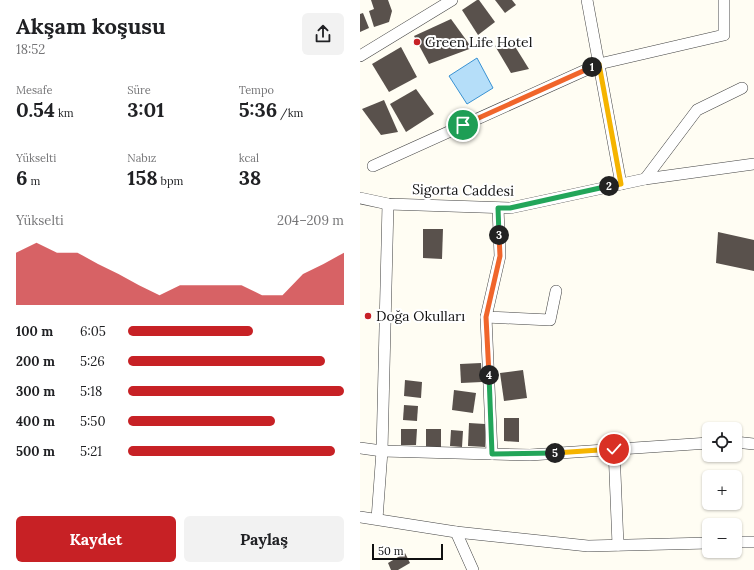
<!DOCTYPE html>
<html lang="tr">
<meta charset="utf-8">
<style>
body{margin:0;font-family:Lora,serif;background:#f2f2f2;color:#202124;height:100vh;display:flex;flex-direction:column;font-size:15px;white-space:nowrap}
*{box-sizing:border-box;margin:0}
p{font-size:13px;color:#757577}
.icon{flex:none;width:22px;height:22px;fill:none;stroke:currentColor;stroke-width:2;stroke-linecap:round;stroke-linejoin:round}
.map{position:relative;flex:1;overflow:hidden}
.panel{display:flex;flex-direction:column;background:#fff;width:360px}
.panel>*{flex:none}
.fabs{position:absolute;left:342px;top:422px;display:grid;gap:8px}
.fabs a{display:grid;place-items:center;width:40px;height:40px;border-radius:6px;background:#fff;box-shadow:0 1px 3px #0004;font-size:20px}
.scale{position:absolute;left:12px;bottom:10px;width:71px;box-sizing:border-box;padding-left:4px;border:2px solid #101010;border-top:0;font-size:11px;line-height:14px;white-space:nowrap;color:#101010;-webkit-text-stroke:3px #fff;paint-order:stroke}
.pin{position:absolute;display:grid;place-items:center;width:34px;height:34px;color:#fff;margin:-17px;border:2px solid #fff;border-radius:50%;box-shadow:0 1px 4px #0007}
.km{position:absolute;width:20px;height:20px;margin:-10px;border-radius:50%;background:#222;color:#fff;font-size:11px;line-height:20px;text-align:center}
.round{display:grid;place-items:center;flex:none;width:42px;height:42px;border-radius:6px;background:#f2f2f2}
.summary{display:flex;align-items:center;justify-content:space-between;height:68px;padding:0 16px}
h1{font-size:22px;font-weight:700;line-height:30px}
.stats{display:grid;grid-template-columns:repeat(3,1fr);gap:6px;height:68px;padding:4px 16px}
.stats div{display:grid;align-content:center}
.stats b{font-size:20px;font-weight:700}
.stats small{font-size:11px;font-weight:400}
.stats p{font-size:11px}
.chart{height:112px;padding:8px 16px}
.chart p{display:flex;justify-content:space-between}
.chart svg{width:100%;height:72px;margin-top:4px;fill:#c72125;opacity:.7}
.button{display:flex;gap:8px;margin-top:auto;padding:8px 16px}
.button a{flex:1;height:46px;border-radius:6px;background:#c72125;color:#fff;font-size:16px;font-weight:700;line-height:46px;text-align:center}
.button a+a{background:#f2f2f2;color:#202124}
ul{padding:0 16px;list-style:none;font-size:13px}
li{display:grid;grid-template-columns:64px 48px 1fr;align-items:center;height:30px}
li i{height:10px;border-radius:5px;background:#c72125}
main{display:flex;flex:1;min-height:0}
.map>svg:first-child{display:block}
.water{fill:#b5def9;stroke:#3992d3}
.building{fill:#59514c}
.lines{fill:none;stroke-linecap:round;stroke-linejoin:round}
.minor-casing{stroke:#434343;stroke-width:12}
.minor{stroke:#fff;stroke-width:11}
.split-1-casing{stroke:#fff;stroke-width:8}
.split-2-casing{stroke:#fff;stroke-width:8}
.split-3-casing{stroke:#fff;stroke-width:8}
.split-4-casing{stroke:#fff;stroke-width:8}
.split-5-casing{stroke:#fff;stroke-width:8}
.split-6-casing{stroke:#fff;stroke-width:8}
.split-1{stroke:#f0652b;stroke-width:5}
.split-2{stroke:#f5b400;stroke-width:5}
.split-3{stroke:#22a559;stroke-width:5}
.split-4{stroke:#f0652b;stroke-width:5}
.split-5{stroke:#22a559;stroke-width:5}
.split-6{stroke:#f5b400;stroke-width:5}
.poi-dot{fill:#c72125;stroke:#fff;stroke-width:1.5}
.labels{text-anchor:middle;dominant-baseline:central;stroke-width:4;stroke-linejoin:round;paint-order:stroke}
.poi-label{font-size:14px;fill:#101010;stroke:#fff;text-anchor:start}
.street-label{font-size:14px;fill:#101010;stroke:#fff}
</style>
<main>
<section class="panel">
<div class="summary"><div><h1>Akşam koşusu</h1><p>18:52</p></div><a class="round"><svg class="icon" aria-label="share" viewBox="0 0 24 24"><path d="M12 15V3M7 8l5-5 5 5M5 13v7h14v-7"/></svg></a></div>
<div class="stats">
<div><p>Mesafe</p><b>0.54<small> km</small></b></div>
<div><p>Süre</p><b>3:01</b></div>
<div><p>Tempo</p><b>5:36<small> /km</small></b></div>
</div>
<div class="stats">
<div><p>Yükselti</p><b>6<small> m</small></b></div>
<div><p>Nabız</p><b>158<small> bpm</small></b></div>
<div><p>kcal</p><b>38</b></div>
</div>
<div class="chart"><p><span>Yükselti</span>204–209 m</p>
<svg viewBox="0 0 160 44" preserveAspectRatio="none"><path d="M0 44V12L10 6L20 12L30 12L40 19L50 25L60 32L70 38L80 32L90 32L100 32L110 32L120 38L130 38L140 25L150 19L160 12V44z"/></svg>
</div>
<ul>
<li><b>100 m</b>6:05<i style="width:58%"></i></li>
<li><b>200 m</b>5:26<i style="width:91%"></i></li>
<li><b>300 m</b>5:18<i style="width:100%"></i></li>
<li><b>400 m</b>5:50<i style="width:68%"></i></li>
<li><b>500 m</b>5:21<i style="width:96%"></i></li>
</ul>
<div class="button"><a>Kaydet</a><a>Paylaş</a></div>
</section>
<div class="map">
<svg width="394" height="570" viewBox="0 0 394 570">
<rect width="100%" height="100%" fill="#fffdf3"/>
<polygon class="water" points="117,58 133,88 107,104 89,76"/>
<g class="building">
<polygon points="11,0 28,0 32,11 29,22 14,27 9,11 14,9"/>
<polygon points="117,0 119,0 135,22 118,35 102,10"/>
<polygon points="135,0 152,0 156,5 145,13"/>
<polygon points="3,13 9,28 0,32 0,14"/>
<polygon points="91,19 112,48 69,64 54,36"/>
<polygon points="151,40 169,69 151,73 135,46"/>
<polygon points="41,47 57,77 29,92 12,64"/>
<polygon points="56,89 74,114 46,132 30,104"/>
<polygon points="24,100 38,132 21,135 2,109"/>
<polygon points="63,229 83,229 82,259 63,258"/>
<polygon points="358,232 394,240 394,271 356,263"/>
<polygon points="121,363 122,382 101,383 100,364"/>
<polygon points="163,370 167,398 144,401 140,373"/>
<polygon points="45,380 62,382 61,398 44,396"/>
<polygon points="94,390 116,393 113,413 92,410"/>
<polygon points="44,405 58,406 57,421 43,420"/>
<polygon points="144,418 159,418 159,442 144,441"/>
<polygon points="109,423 125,424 125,447 108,446"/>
<polygon points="41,429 57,429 56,445 41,445"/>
<polygon points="66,429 81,429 81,448 66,447"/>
<polygon points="91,430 103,431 102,447 90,446"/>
<polygon points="45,553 50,563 38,570 31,570 28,563"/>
</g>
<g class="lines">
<defs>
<g id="minor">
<polyline points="227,0 261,184"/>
<polyline points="0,56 92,0"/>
<polyline points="13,166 239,64 364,35 364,0"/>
<polyline points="285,179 337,110 382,88"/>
<polyline points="0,198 28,204 150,208 285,179 394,164"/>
<polyline points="138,208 140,256 126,317 190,320 196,291"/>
<polyline points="126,317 132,454"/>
<polyline points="375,442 394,444"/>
<polyline points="0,448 22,451 170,455 349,443"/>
<polyline points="254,449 258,545"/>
<polyline points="0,517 96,532 228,546 349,543"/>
<polyline points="17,519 22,451 28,204"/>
<polyline points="96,532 113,570"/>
<polyline points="375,542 394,542"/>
</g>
</defs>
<use href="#minor" class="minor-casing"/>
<use href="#minor" class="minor"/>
</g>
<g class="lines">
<defs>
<polyline id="split-1" points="103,125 232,67"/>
<polyline id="split-2" points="232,67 239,64 261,184 249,186"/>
<polyline id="split-3" points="139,235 138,208 150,208 249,186"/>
<polyline id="split-4" points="129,375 126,317 140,256 139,235"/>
<polyline id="split-5" points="129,375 132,454 195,453"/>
<polyline id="split-6" points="195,453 254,449"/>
</defs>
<use href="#split-1" class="split-1-casing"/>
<use href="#split-2" class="split-2-casing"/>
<use href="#split-3" class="split-3-casing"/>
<use href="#split-4" class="split-4-casing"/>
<use href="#split-5" class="split-5-casing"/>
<use href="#split-6" class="split-6-casing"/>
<use href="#split-1" class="split-1"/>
<use href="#split-2" class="split-2"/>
<use href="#split-3" class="split-3"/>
<use href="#split-4" class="split-4"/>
<use href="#split-5" class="split-5"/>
<use href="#split-6" class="split-6"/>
</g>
<g class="poi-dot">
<circle cx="57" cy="42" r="4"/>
<circle cx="8" cy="316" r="4"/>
</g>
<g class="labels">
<g class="poi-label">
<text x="65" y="42">Green Life Hotel</text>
<text x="16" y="316">Doğa Okulları</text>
</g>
<g class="street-label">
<text transform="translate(103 190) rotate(1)">Sigorta Caddesi</text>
</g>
</g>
</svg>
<div class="fabs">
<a><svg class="icon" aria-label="locate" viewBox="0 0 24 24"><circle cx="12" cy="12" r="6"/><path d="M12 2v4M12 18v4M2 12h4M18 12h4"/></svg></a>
<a>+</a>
<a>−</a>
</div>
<div class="scale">50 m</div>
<div class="pin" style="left:103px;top:125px;background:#1e9e55"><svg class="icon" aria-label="arrive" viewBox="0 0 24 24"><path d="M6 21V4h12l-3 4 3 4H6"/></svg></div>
<div class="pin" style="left:254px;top:449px;background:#d93025"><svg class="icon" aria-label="check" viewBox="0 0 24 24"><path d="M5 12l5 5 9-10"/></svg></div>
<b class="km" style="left:232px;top:67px">1</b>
<b class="km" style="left:249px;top:186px">2</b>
<b class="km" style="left:139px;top:235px">3</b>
<b class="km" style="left:129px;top:375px">4</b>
<b class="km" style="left:195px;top:453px">5</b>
</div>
</main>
